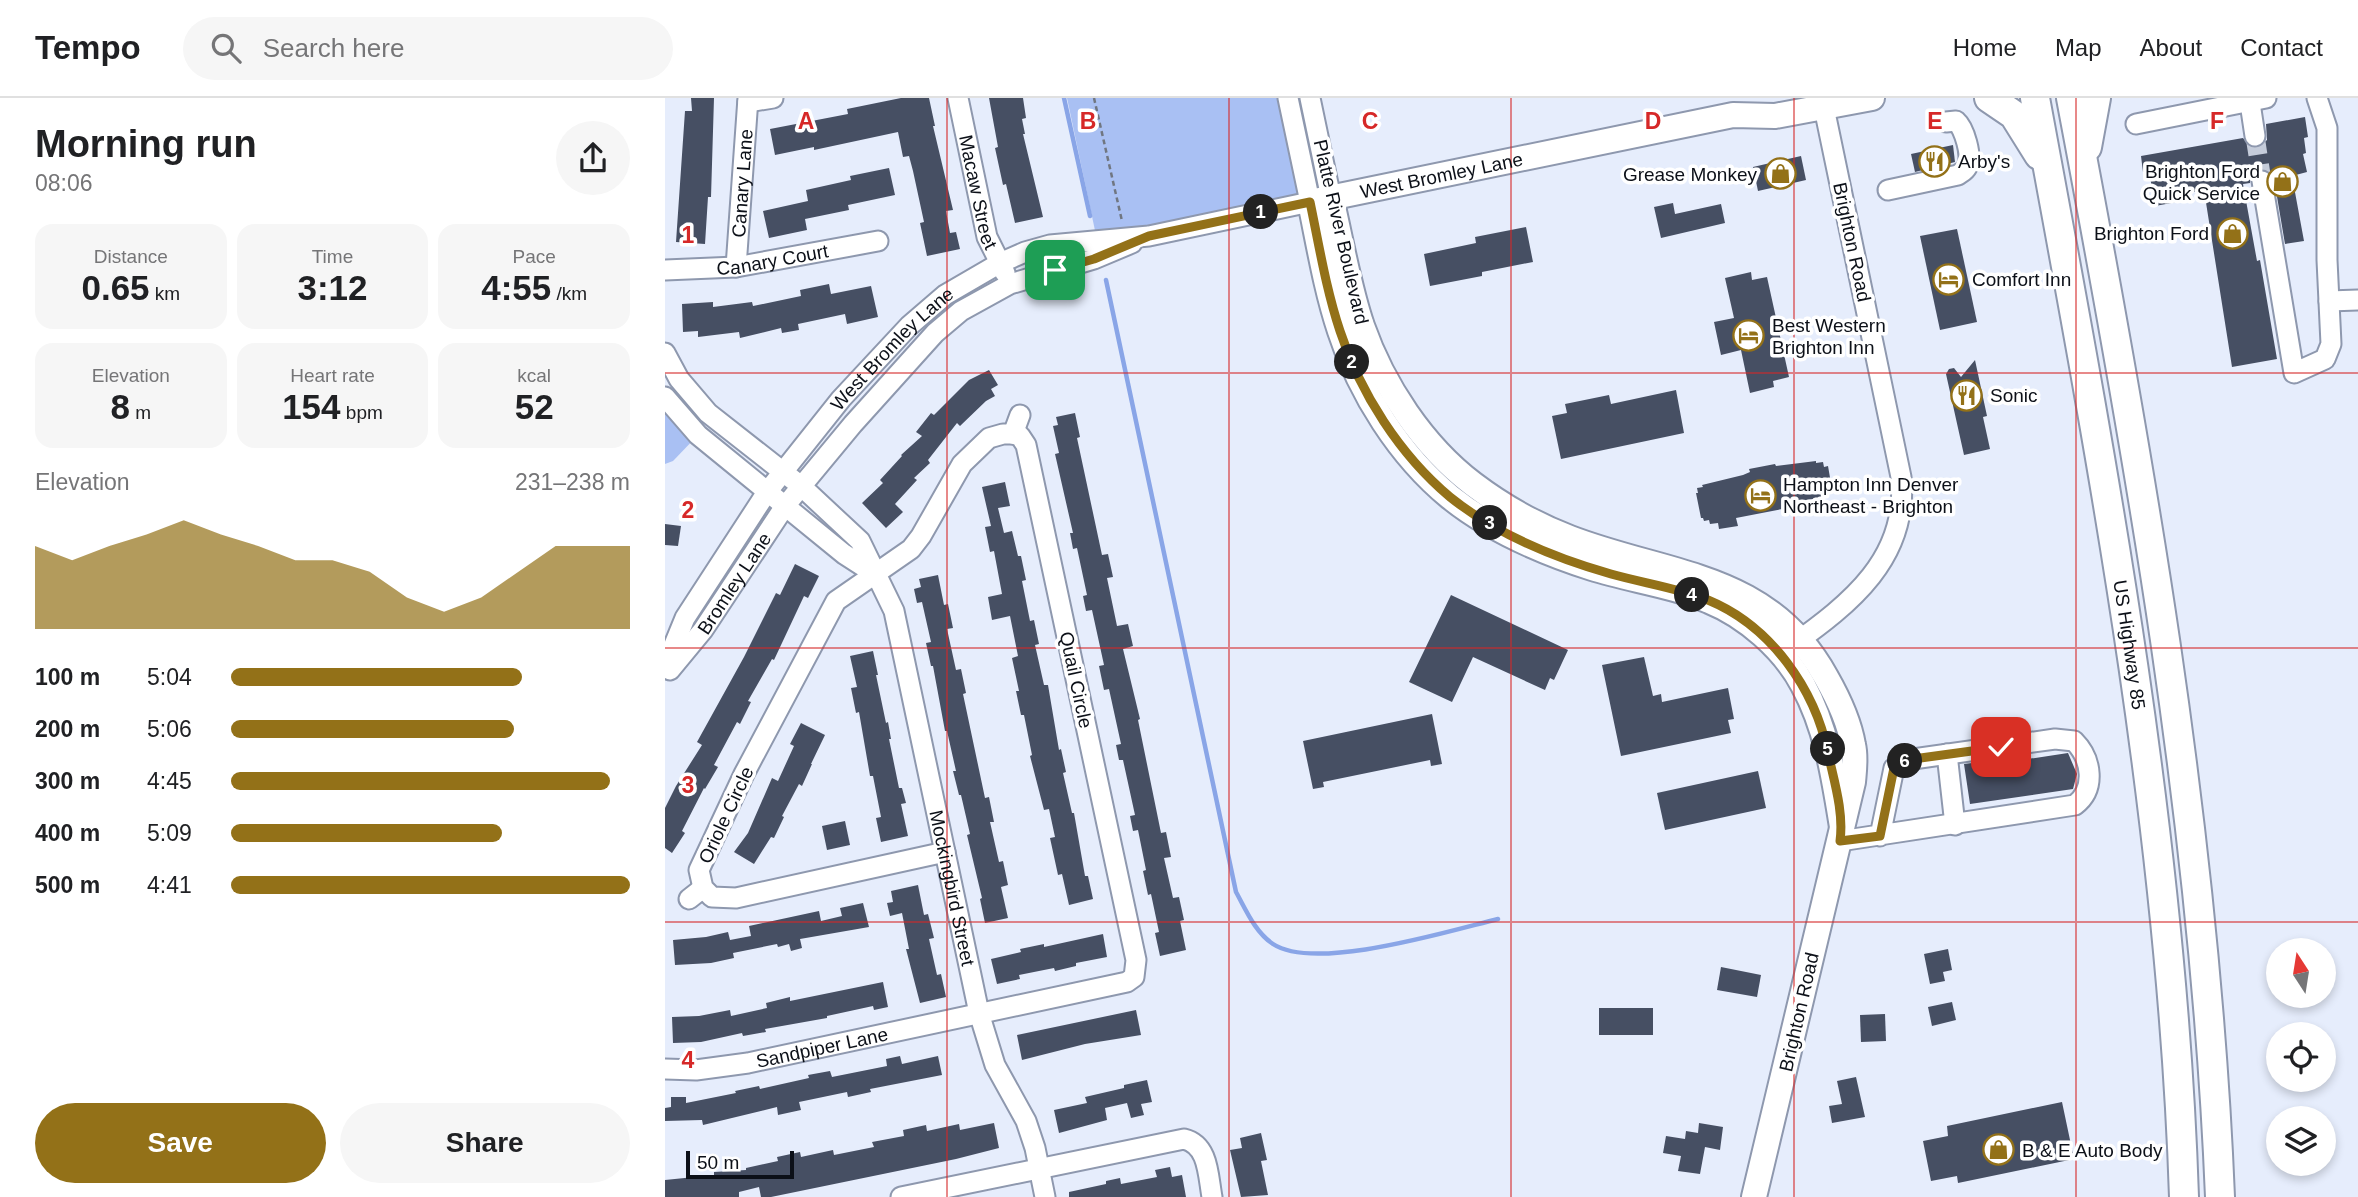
<!DOCTYPE html>
<meta charset="utf-8">
<style>
body{margin:0;font-family:Helvetica,sans-serif;background:#f6f6f6;color:#202124;height:100vh;display:flex;flex-direction:column;font-size:26px;white-space:nowrap}
*{box-sizing:border-box;margin:0}
p{font-size:23px;color:#757577}
.icon{flex:none;width:38px;height:38px;fill:none;stroke:currentColor;stroke-width:2;stroke-linecap:round;stroke-linejoin:round}
.map{position:relative;flex:1;overflow:hidden}
.sheet{display:flex;flex-direction:column;background:#fff;width:665px}
.sheet>*{flex:none}
.needle{width:46px;rotate:348deg}
.tools{position:absolute;left:1601px;top:840px;display:grid;gap:14px}
.tools a{display:grid;place-items:center;width:70px;height:70px;border-radius:50%;background:#fff;box-shadow:0 4px 10px #0003;font-size:35px}
.scale{position:absolute;left:21px;bottom:18px;width:108px;box-sizing:border-box;padding-left:7px;border:4px solid #0c1018;border-top:0;font-size:19px;line-height:24px;white-space:nowrap;color:#0c1018;-webkit-text-stroke:5px #fff;paint-order:stroke}
.pin{position:absolute;display:grid;place-items:center;width:60px;height:60px;color:#fff;margin:-30px;border-radius:14px;box-shadow:0 4px 10px #0006}
.km{position:absolute;width:35px;height:35px;margin:-18px;border-radius:50%;background:#222;color:#fff;font-size:19px;line-height:35px;text-align:center}
.round{display:grid;place-items:center;flex:none;width:74px;height:74px;border-radius:37px;background:#f6f6f6}
.overview{display:flex;align-items:center;justify-content:space-between;height:119px;padding:0 35px}
h1{font-size:38px;font-weight:600;line-height:52px}
.stats{display:grid;grid-template-columns:repeat(3,1fr);gap:10px;height:119px;padding:7px 35px}
.stats div{display:grid;align-content:center;border-radius:18px;background:#f6f6f6;text-align:center}
.stats b{font-size:35px;font-weight:600}
.stats small{font-size:19px;font-weight:400}
.stats p{font-size:19px}
.chart{height:196px;padding:14px 35px}
.chart p{display:flex;justify-content:space-between}
.chart svg{width:100%;height:126px;margin-top:7px;fill:#937118;opacity:.7}
.cta{display:flex;gap:14px;margin-top:auto;padding:14px 35px}
.cta a{flex:1;height:80px;border-radius:42px;background:#937118;color:#fff;font-size:28px;font-weight:600;line-height:80px;text-align:center}
.cta a+a{background:#f6f6f6;color:#202124}
ul{padding:0 35px;list-style:none;font-size:23px}
li{display:grid;grid-template-columns:112px 84px 1fr;align-items:center;height:52px}
li i{height:18px;border-radius:9px;background:#937118}
header{display:flex;align-items:center;gap:42px;box-sizing:border-box;height:98px;padding:0 35px;background:#fff;border-bottom:2px solid #e0e0e0}
header strong{font-size:33px}
nav{display:flex;gap:38px;margin-inline-start:auto;font-size:24px}
.search{width:490px;height:63px;background:#f6f6f6;display:flex;align-items:center;gap:18px;box-sizing:border-box;padding:0 24px;border-radius:38px;color:#757577;font-size:26px}
main{display:flex;flex:1;min-height:0}
.map>svg:first-child{display:block}
.green{fill:#a9c0f3}
.lines{fill:none;stroke-linecap:round;stroke-linejoin:round}
.stream{stroke:#89a5e7;stroke-width:4.5}
.building{fill:#464f63}
.minor-tunnel{stroke:#c5ccda;stroke-width:19;stroke-dasharray:19 10;stroke-linecap:butt}
.minor-casing{stroke:#8e98ae;stroke-width:23}
.major-casing{stroke:#8e98ae;stroke-width:28}
.highway-casing{stroke:#8e98ae;stroke-width:32}
.path{stroke:#707681;stroke-width:2.5;stroke-dasharray:5 3.5;stroke-linecap:butt}
.minor{stroke:#fff;stroke-width:19}
.major{stroke:#fff;stroke-width:24}
.highway{stroke:#fff;stroke-width:28}
.route-casing{stroke:#fff;stroke-width:14}
.route{stroke:#937118;stroke-width:9}
.grid{fill:none;stroke:#d62828;stroke-width:2;stroke-opacity:0.55}
.labels{text-anchor:middle;dominant-baseline:central;stroke-width:7;stroke-linejoin:round;paint-order:stroke}
.poi-label{font-size:19px;fill:#0c1018;stroke:#fff;text-anchor:start}
.street-label{font-size:19px;fill:#0c1018;stroke:#fff}
.grid-label{font-size:23px;text-anchor:middle;font-weight:bold;fill:#d62828;stroke:#fff;stroke-width:7;stroke-linejoin:round;paint-order:stroke}
</style>
<header>
<strong>Tempo</strong>
<div class="search"><svg class="icon" aria-label="search" viewBox="0 0 24 24"><circle cx="10" cy="10" r="6"/><path d="M15 15l6 6"/></svg>Search here</div>
<nav><a>Home</a><a>Map</a><a>About</a><a>Contact</a></nav>
</header>
<main>
<section class="sheet">
<div class="overview"><div><h1>Morning run</h1><p>08:06</p></div><a class="round"><svg class="icon" aria-label="share" viewBox="0 0 24 24"><path d="M12 15V3M7 8l5-5 5 5M5 13v7h14v-7"/></svg></a></div>
<div class="stats">
<div><p>Distance</p><b>0.65<small> km</small></b></div>
<div><p>Time</p><b>3:12</b></div>
<div><p>Pace</p><b>4:55<small> /km</small></b></div>
</div>
<div class="stats">
<div><p>Elevation</p><b>8<small> m</small></b></div>
<div><p>Heart rate</p><b>154<small> bpm</small></b></div>
<div><p>kcal</p><b>52</b></div>
</div>
<div class="chart"><p><span>Elevation</span>231–238 m</p>
<svg viewBox="0 0 160 44" preserveAspectRatio="none"><path d="M0 44V15L10 20L20 15L30 11L40 6L50 11L60 15L70 20L80 20L90 24L100 33L110 38L120 33L130 24L140 15L150 15L160 15V44z"/></svg>
</div>
<ul>
<li><b>100 m</b>5:04<i style="width:73%"></i></li>
<li><b>200 m</b>5:06<i style="width:71%"></i></li>
<li><b>300 m</b>4:45<i style="width:95%"></i></li>
<li><b>400 m</b>5:09<i style="width:68%"></i></li>
<li><b>500 m</b>4:41<i style="width:100%"></i></li>
</ul>
<div class="cta"><a>Save</a><a>Share</a></div>
</section>
<div class="map">
<svg width="1693" height="1099" viewBox="0 0 1693 1099">
<rect width="100%" height="100%" fill="#e6edfc"/>
<g class="green">
<polygon points="402,0 623,0 645,104 432,142"/>
<polygon points="0,299 33,337 8,363 0,366"/>
</g>
<g class="lines">
<g class="stream">
<polyline points="399,0 425,118"/>
<path d="M441 182 571 794C581 812 590 834 608 846 650 874 784 833 833 821"/>
</g>
</g>
<g class="building">
<polygon points="26,0 49,0 46,99 43,99 40,146 11,144 20,13 27,13"/>
<polygon points="236,0 264,0 270,28 268,28 288,112 281,113 285,135 291,134 295,151 262,158 255,125 259,124 248,73 244,58 238,59 233,34 149,52 149,49 110,57 105,31 183,16 182,11"/>
<polygon points="324,0 358,0 361,20 357,21 360,36 358,36 378,119 350,125 341,86 338,87 330,50 333,49"/>
<polygon points="1640,19 1643,39 1639,40 1641,55 1638,56 1642,74 1627,78 1639,143 1620,146 1609,81 1606,75 1594,71 1586,78 1585,85 1578,86 1592,163 1595,162 1612,261 1567,269 1539,92 1511,97 1512,104 1490,108 1484,73 1478,74 1476,58 1578,40 1585,49 1592,50 1602,42 1601,26"/>
<polygon points="1288,47 1290,64 1250,74 1246,56"/>
<polygon points="1136,58 1141,82 1093,93 1088,69"/>
<polygon points="224,70 230,97 183,107 184,112 140,121 142,132 104,140 98,113 143,103 141,92 186,82 185,78"/>
<polygon points="1008,105 1010,116 1056,106 1060,125 996,140 989,109"/>
<polygon points="861,129 868,164 817,174 817,178 765,188 759,156 811,145 810,139"/>
<polygon points="1292,131 1312,224 1275,232 1255,138"/>
<polygon points="1086,174 1087,182 1102,179 1124,279 1108,283 1109,289 1085,295 1076,252 1056,257 1049,224 1069,220 1060,180"/>
<polygon points="164,186 166,196 206,188 213,219 182,226 180,216 133,226 134,232 117,235 116,230 75,240 74,234 33,239 33,233 18,234 17,206 48,204 48,209 87,204 88,208 136,198 135,192"/>
<polygon points="1310,262 1322,318 1318,319 1325,351 1299,357 1281,276 1284,271 1289,270 1296,279"/>
<polygon points="324,272 333,287 326,291 330,298 321,303 295,328 292,325 263,362 265,365 249,380 252,382 230,406 238,414 221,430 197,405 218,385 215,382 237,358 236,357 257,338 251,334 266,315 269,317 304,282"/>
<polygon points="1011,292 1019,335 896,361 887,318 902,315 900,306 944,297 946,306"/>
<polygon points="410,315 415,339 412,340 437,457 443,456 448,479 442,480 452,528 463,526 468,548 458,551 475,621 473,622 496,735 501,734 506,759 499,760 508,800 514,799 519,822 515,823 521,852 495,858 490,835 494,834 486,796 483,797 478,773 481,772 473,732 468,733 465,718 470,717 458,662 454,662 451,647 456,646 444,591 439,592 434,568 439,567 427,512 421,513 418,498 422,497 412,450 408,451 405,435 408,435 390,356 394,355 388,328 393,327 391,319"/>
<polygon points="1151,363 1151,365 1158,364 1159,369 1163,368 1167,391 1158,393 1159,399 1132,404 1133,408 1071,420 1073,428 1054,431 1053,425 1045,426 1044,422 1039,423 1038,420 1036,420 1031,395 1033,395 1032,390 1038,389 1037,387 1078,377 1085,374 1084,371 1110,366 1111,368"/>
<polygon points="340,384 345,408 333,410 339,435 347,433 353,458 356,458 361,482 357,483 365,523 369,522 374,546 370,547 379,587 383,587 394,652 396,651 401,674 398,675 407,715 409,715 420,778 423,778 428,801 404,807 397,776 393,777 385,740 390,739 384,711 379,712 365,658 367,657 359,617 356,617 351,593 354,593 347,560 353,558 345,518 327,522 323,499 337,496 329,453 325,454 320,429 326,428 317,389"/>
<polygon points="0,426 16,428 13,448 0,447"/>
<polygon points="130,466 154,478 143,500 139,498 109,562 107,561 83,603 86,604 75,626 72,624 49,667 53,669 40,691 39,690 17,733 20,735 7,755 0,750 0,710 11,688 37,647 32,644 79,559 111,495 115,497"/>
<polygon points="273,477 279,507 283,506 288,530 282,531 291,572 296,571 301,595 298,596 320,700 324,699 329,724 325,724 334,764 338,763 343,787 336,789 343,820 320,825 315,801 317,800 302,737 305,736 296,697 294,697 288,673 291,673 282,633 280,633 268,568 266,568 261,545 266,544 257,504 252,505 249,491 256,489 254,481"/>
<polygon points="786,497 903,552 889,582 885,580 880,592 808,559 787,604 744,584"/>
<polygon points="208,553 213,577 211,577 221,625 223,624 226,641 224,641 234,690 237,690 241,705 236,706 243,738 216,744 211,720 216,719 208,678 205,678 194,614 191,615 186,590 192,589 185,558"/>
<polygon points="979,559 988,598 996,596 997,604 1063,590 1069,621 1063,622 1066,635 956,658 937,567"/>
<polygon points="767,616 777,666 766,668 765,662 658,684 659,689 648,691 638,643"/>
<polygon points="136,625 160,637 146,666 147,666 137,688 134,686 117,718 119,719 109,740 106,739 89,766 69,754 83,735 107,680 113,683 129,648 125,646"/>
<polygon points="1403,655 1412,676 1408,691 1305,706 1299,666 1315,664 1316,668"/>
<polygon points="1093,673 1101,710 1000,732 992,695"/>
<polygon points="180,723 185,747 162,752 157,728"/>
<polygon points="253,787 259,817 263,816 269,840 264,841 272,877 276,876 281,899 255,905 241,851 244,851 237,815 225,818 222,805 228,804 226,793"/>
<polygon points="198,805 204,829 135,841 137,850 126,853 124,846 113,849 112,846 68,855 69,860 46,865 10,867 8,842 41,839 63,834 65,842 86,838 84,828 154,813 156,823 177,818 175,810"/>
<polygon points="438,836 442,859 411,865 411,868 390,873 389,870 354,877 355,881 332,886 326,861 356,854 355,851 379,846 379,849"/>
<polygon points="1283,851 1287,872 1278,874 1280,883 1265,886 1259,856"/>
<polygon points="1056,869 1096,877 1092,899 1052,892"/>
<polygon points="218,884 223,909 209,912 208,908 162,918 162,920 100,931 101,934 78,938 77,935 36,944 8,945 7,919 34,918 65,912 66,918 102,910 101,905 125,899 125,903"/>
<polygon points="1287,904 1291,922 1267,928 1263,909"/>
<rect x="934" y="910" width="54" height="27"/>
<polygon points="471,912 476,937 420,946 357,962 352,937"/>
<polygon points="1220,916 1221,943 1196,944 1195,917"/>
<polygon points="235,958 237,966 273,958 277,977 205,991 206,994 183,999 182,994 134,1004 136,1012 113,1017 112,1009 38,1027 37,1022 0,1023 0,1010 6,1009 6,999 21,999 21,1005 71,995 70,993 94,988 95,991 144,980 143,977 165,973 167,979 222,968 221,961"/>
<polygon points="1191,979 1200,1019 1167,1025 1164,1008 1177,1006 1172,983"/>
<polygon points="482,982 487,1004 476,1006 479,1017 466,1020 462,1005 440,1010 442,1022 394,1035 389,1012 422,1005 420,999 459,990 459,987"/>
<polygon points="1397,1004 1409,1061 1293,1085 1292,1078 1266,1083 1258,1043 1283,1038 1282,1028"/>
<polygon points="329,1025 334,1050 291,1061 106,1099 96,1099 94,1089 74,1094 74,1099 0,1099 0,1082 49,1077 49,1074 81,1072 81,1070 113,1063 112,1059 135,1054 136,1059 168,1052 169,1057 209,1049 207,1044 239,1038 238,1032 261,1027 262,1033 294,1026 295,1032"/>
<polygon points="1034,1025 1058,1029 1055,1052 1040,1049 1035,1076 1013,1073 1016,1058 998,1055 1001,1038 1020,1041 1021,1033 1033,1035"/>
<polygon points="596,1035 602,1062 596,1063 603,1097 576,1099 565,1052 577,1050 575,1040"/>
<polygon points="505,1069 507,1079 517,1077 521,1099 404,1099 404,1094 441,1086 441,1083 455,1080 456,1086 492,1079 490,1072"/>
</g>
<g class="lines">
<polyline class="minor-tunnel" points="1590,38 1597,83"/>
<defs>
<g id="minor">
<path id="s1" d="M293 0 322 139 340 175"/>
<polyline points="645,0 666,100"/>
<polyline points="83,4 108,0"/>
<polyline points="1585,5 1590,38"/>
<polyline points="1471,26 1601,0"/>
<polyline points="1597,83 1629,275 1660,261 1666,246 1662,162 1662,30 1652,0"/>
<path d="M1223 92 1293 77C1297 74 1300 73 1302 69 1308 58 1299 30 1291 23L1281 24"/>
<path id="s2" d="M71 169 83 0"/>
<path id="s3" d="M0 172 71 169 213 143"/>
<polyline points="1664,203 1693,202"/>
<path id="s4" d="M0 255 14 281 43 315 136 388 195 443 229 513 314 915 330 967 361 1023 370 1050 380 1099"/>
<polyline points="0,299 33,337 179,456 210,476"/>
<polyline points="348,336 355,317"/>
<path d="M1126 548C1185 506 1244 460 1236 379L1157 0"/>
<path id="s5" d="M0 569 20 520 102 394 176 301 244 228 280 197 335 165 360 154 385 147 484 138 645 104 623 0"/>
<path id="s6" d="M5 572 38 532 120 408 188 326 270 235 296 213 345 186 429 161 467 145"/>
<polyline points="1282,656 1290,727"/>
<path d="M1175 743 1410 707C1431 691 1427 661 1409 643L1390 641 1241 662 1229 670 1215 738"/>
<polyline points="24,801 38,790"/>
<path id="s7" d="M0 971 31 972 83 965 462 884 469 879 471 862 361 347 355 338 348 336H338L324 340 297 366 256 438 246 451 171 503 79 676 34 772 38 790 47 799 71 800 280 754"/>
<path d="M236 1099 519 1041C544 1047 543 1078 547 1099"/>
</g>
<g id="major">
<path d="M666 100C676 142 683 187 697 228 718 288 758 348 808 386 837 408 871 427 905 440 1004 478 1103 474 1161 579 1173 600 1184 623 1188 647 1191 659 1189 673 1188 684L1089 1099"/>
<path id="s8" d="M1177 729C1169 680 1162 631 1138 587 1119 551 1081 518 1044 503 1007 487 965 482 927 470 877 454 826 432 785 399 735 358 695 295 675 233 661 191 654 147 645 104L1068 17 1110 18 1207 0"/>
</g>
<g id="highway">
<polyline points="1324,0 1349,17 1374,57"/>
<path id="s9" d="M1370 0C1437 363 1507 729 1519 1099"/>
<path d="M1406 0C1475 363 1540 729 1555 1099"/>
<polyline points="1422,49 1431,0"/>
</g>
</defs>
<use href="#minor" class="minor-casing"/>
<use href="#major" class="major-casing"/>
<use href="#highway" class="highway-casing"/>
<polyline class="path" points="429,0 457,123"/>
<use href="#minor" class="minor"/>
<use href="#major" class="major"/>
<use href="#highway" class="highway"/>
</g>
<g class="lines">
<defs>
<path id="route" d="M390 172 429 161 484 138 645 104C654 147 661 191 675 233 695 295 735 357 785 399 831 436 890 460 946 476 978 485 1013 490 1043 502 1106 528 1150 591 1163 655 1169 683 1179 714 1175 743L1215 738 1229 670 1241 662 1336 649"/>
</defs>
<use href="#route" class="route-casing"/>
<use href="#route" class="route"/>
</g>
<path class="grid" d="M282 0V1099M564 0V1099M846 0V1099M1129 0V1099M1411 0V1099M0 275H1693M0 550H1693M0 824H1693"/>
<defs>
<symbol id="restaurant-ring" viewBox="-11 -11 22 22"><circle r="9.5" fill="#fff" stroke="#937118" stroke-width="1.5"/><path d="M-5-6h1v4h1v-4h1v4h1v-4h1v5L-1.5 .5V6h-2V.5L-5-1ZM5-6V6H3V1.5H1.5Q1.5-4 5-6Z" fill="#937118"/></symbol>
<symbol id="shop-ring" viewBox="-11 -11 22 22"><circle r="9.5" fill="#fff" stroke="#937118" stroke-width="1.5"/><path d="M-5-2.5h2.3a2.7 3.5 0 0 1 5.4 0H5L5.5 6h-11ZM-1.5-2.5h3a1.5 2.3 0 0 0-3 0Z" fill="#937118"/></symbol>
<symbol id="hotel-ring" viewBox="-11 -11 22 22"><circle r="9.5" fill="#fff" stroke="#937118" stroke-width="1.5"/><path d="M-6-4.5h1.5V1H6V5H4.5V3h-9V5H-6ZM-4 0a1.8 1.8 0 1 1 3.6 0ZM.5 0V-2.5h3Q6-2.5 6 0Z" fill="#937118"/></symbol>
</defs>
<g fill-rule="evenodd">
<use href="#restaurant-ring" x="1252" y="46" width="35" height="35"/>
<use href="#shop-ring" x="1098" y="58" width="35" height="35"/>
<use href="#shop-ring" x="1600" y="66" width="35" height="35"/>
<use href="#shop-ring" x="1550" y="118" width="35" height="35"/>
<use href="#hotel-ring" x="1266" y="164" width="35" height="35"/>
<use href="#hotel-ring" x="1066" y="220" width="35" height="35"/>
<use href="#restaurant-ring" x="1284" y="280" width="35" height="35"/>
<use href="#hotel-ring" x="1078" y="380" width="35" height="35"/>
<use href="#shop-ring" x="1316" y="1034" width="35" height="35"/>
</g>
<g class="labels">
<g class="poi-label">
<text x="1293" y="63">Arby's</text>
<text x="1595" y="73" text-anchor="end">Brighton Ford<tspan x="1595" dy="22">Quick Service</tspan></text>
<text x="1092" y="76" text-anchor="end">Grease Monkey</text>
<text x="1544" y="135" text-anchor="end">Brighton Ford</text>
<text x="1307" y="181">Comfort Inn</text>
<text x="1107" y="227">Best Western<tspan x="1107" dy="22">Brighton Inn</tspan></text>
<text x="1325" y="297">Sonic</text>
<text x="1118" y="386">Hampton Inn Denver<tspan x="1118" dy="22">Northeast - Brighton</tspan></text>
<text x="1357" y="1052">B &amp; E Auto Body</text>
</g>
<g class="street-label">
<text stroke="none"><textPath href="#s8" startOffset="1026">West Bromley Lane</textPath></text>
<text stroke="none"><textPath href="#s2" startOffset="84">Canary Lane</textPath></text>
<text stroke="none"><textPath href="#s1" startOffset="96">Macaw Street</textPath></text>
<text transform="translate(676 134) rotate(77)">Platte River Boulevard</text>
<text transform="translate(1187 144) rotate(78)">Brighton Road</text>
<text stroke="none"><textPath href="#s3" startOffset="108">Canary Court</textPath></text>
<text stroke="none"><textPath href="#s5" startOffset="394">West Bromley Lane</textPath></text>
<text stroke="none"><textPath href="#s6" startOffset="108">Bromley Lane</textPath></text>
<text stroke="none"><textPath href="#s9" startOffset="555">US Highway 85</textPath></text>
<text transform="translate(411 582) rotate(78)">Quail Circle</text>
<text transform="translate(61 717) rotate(-65)">Oriole Circle</text>
<text stroke="none"><textPath href="#s4" startOffset="634">Mockingbird Street</textPath></text>
<text transform="translate(1134 914) rotate(-77)">Brighton Road</text>
<text stroke="none"><textPath href="#s7" startOffset="159">Sandpiper Lane</textPath></text>
</g>
</g>
<g class="grid-label">
<text x="141" y="31">A</text>
<text x="423" y="31">B</text>
<text x="705" y="31">C</text>
<text x="988" y="31">D</text>
<text x="1270" y="31">E</text>
<text x="1552" y="31">F</text>
<text x="23" y="145">1</text>
<text x="23" y="420">2</text>
<text x="23" y="695">3</text>
<text x="23" y="970">4</text>
</g>
</svg>
<div class="tools">
<a><svg class="needle" viewBox="-14 -14 28 28"><path d="M0-13l5 13h-10z" fill="#e53935"/><path d="M0 13l5-13h-10z" fill="#757577"/></svg></a>
<a><svg class="icon" aria-label="locate" viewBox="0 0 24 24"><circle cx="12" cy="12" r="6"/><path d="M12 2v4M12 18v4M2 12h4M18 12h4"/></svg></a>
<a><svg class="icon" aria-label="layers" viewBox="0 0 24 24"><path d="M12 4l9 5-9 5-9-5zM3 14l9 5 9-5"/></svg></a>
</div>
<div class="scale">50 m</div>
<div class="pin" style="left:390px;top:172px;background:#1e9e55"><svg class="icon" aria-label="arrive" viewBox="0 0 24 24"><path d="M6 21V4h12l-3 4 3 4H6"/></svg></div>
<div class="pin" style="left:1336px;top:649px;background:#d93025"><svg class="icon" aria-label="check" viewBox="0 0 24 24"><path d="M5 12l5 5 9-10"/></svg></div>
<b class="km" style="left:596px;top:114px">1</b>
<b class="km" style="left:687px;top:264px">2</b>
<b class="km" style="left:825px;top:425px">3</b>
<b class="km" style="left:1027px;top:497px">4</b>
<b class="km" style="left:1163px;top:651px">5</b>
<b class="km" style="left:1240px;top:663px">6</b>
</div>
</main>
